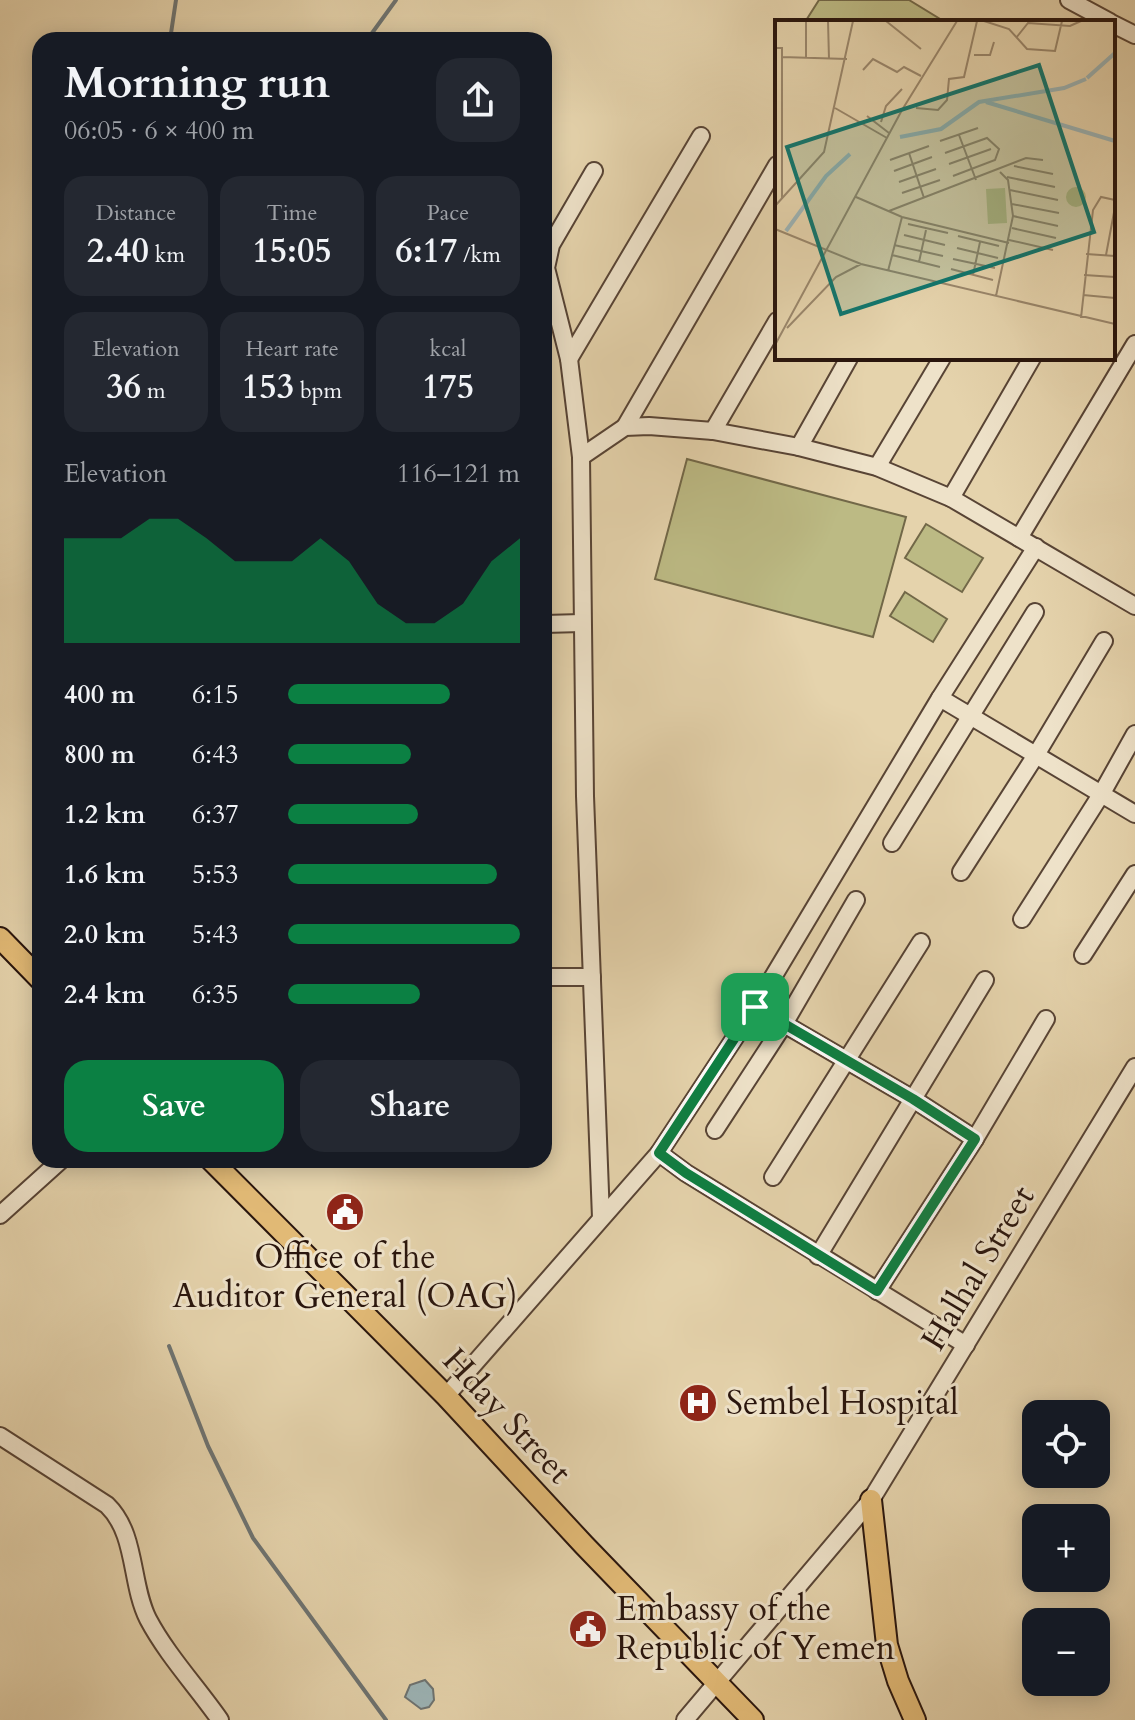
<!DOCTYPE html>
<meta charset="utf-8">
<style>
body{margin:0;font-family:Cardo,serif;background:#242831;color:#f1f3f6;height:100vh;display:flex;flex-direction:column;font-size:30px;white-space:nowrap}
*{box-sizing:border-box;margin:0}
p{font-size:26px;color:#9ea1a6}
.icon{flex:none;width:44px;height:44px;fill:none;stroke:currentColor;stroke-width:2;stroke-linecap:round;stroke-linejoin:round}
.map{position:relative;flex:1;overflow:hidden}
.drawer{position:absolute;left:32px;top:32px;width:520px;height:1136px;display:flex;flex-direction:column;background:#171b24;border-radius:24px;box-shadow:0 4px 20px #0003}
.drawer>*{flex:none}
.buttons{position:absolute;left:1022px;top:1400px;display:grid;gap:16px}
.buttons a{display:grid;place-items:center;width:88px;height:88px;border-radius:16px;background:#171b24;box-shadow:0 4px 20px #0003;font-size:40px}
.pin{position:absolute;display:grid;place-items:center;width:68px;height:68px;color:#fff;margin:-34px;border-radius:16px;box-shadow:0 4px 12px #0006}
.round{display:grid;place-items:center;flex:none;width:84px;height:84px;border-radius:24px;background:#242831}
.summary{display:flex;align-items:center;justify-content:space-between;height:136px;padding:0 32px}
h1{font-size:44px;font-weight:700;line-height:60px}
.figures{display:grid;grid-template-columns:repeat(3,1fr);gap:12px;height:136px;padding:8px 32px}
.figures div{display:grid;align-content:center;border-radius:20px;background:#242831;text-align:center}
.figures b{font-size:34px;font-weight:700}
.figures small{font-size:22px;font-weight:400}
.figures p{font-size:22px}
.chart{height:224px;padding:16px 32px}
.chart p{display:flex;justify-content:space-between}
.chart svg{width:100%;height:144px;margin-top:8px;fill:#0b8043;opacity:.7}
.button{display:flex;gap:16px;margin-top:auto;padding:16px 32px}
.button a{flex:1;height:92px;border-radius:24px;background:#0b8043;color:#fff;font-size:32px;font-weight:700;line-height:92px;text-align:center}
.button a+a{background:#242831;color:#f1f3f6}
ul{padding:0 32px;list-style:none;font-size:26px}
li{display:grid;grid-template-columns:128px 96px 1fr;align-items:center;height:60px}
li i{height:20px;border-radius:10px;background:#0b8043}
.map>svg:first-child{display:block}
.green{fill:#bcba84;stroke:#726848;stroke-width:2}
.water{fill:#9cb4b6;stroke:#6e7472;stroke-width:2}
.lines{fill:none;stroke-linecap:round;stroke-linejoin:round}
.stream{stroke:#6e7472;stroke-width:4}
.minor-casing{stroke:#584435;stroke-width:20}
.major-casing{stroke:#29150d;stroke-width:24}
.minor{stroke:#eee2c9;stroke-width:16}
.major{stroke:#e2ba76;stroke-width:20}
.route-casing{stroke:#fff;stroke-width:16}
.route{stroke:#0b8043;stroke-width:10}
.labels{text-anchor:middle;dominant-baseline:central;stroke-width:6;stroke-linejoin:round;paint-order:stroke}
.poi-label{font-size:34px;fill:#29150d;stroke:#eee2c9;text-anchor:start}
.street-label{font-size:34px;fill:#29150d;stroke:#eee2c9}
.inset-river{fill:none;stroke:#9cb4b6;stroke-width:4}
.inset-road{fill:none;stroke:#9a876c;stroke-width:2}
.view{fill:#0f766e;fill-opacity:0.15;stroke:#0f766e;stroke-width:4}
.inset-edge{fill:none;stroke:#29150d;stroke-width:4}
</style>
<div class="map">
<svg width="1135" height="1720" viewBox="0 0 1135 1720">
<rect width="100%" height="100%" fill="#e5d3ac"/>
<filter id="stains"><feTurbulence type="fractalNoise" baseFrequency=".0025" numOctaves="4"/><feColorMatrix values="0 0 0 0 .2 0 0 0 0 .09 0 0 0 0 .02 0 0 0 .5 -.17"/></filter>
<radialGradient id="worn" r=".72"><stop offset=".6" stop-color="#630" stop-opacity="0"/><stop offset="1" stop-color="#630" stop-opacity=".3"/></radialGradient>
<g class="green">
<polygon points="819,0 909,0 945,22 805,22"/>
<polygon points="687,459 906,517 873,637 655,579"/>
<polygon points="926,524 983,558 962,592 905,558"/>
<polygon points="905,592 947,619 933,642 890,616"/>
</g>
<polygon class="water" points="425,1680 433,1689 434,1700 429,1707 421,1709 405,1697 410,1685"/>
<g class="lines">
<g class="stream">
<polyline points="170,40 176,0"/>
<polyline points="367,40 396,0"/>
<polyline points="169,1346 208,1446 253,1538 386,1720"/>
</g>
<defs>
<g id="minor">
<polyline points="1069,0 1110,22"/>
<polyline points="1113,24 1135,35"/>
<polyline points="594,171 551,245 546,268 569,359 581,457 585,796 601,1218"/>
<polyline points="569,359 701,136"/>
<polyline points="625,427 777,165"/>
<polyline points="713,431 777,321"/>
<polyline points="799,447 849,358"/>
<polyline points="581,457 625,427 649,426 713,431 799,447 877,467 951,498 1135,606"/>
<polyline points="877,467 942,358"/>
<polyline points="951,498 1032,358"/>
<polyline points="1019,538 1135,344"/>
<polyline points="544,624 582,623"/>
<polyline points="940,698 1135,814"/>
<polyline points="892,843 1035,612"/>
<polyline points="961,872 1036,755 1104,641"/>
<polyline points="1022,919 1102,793 1135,734"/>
<polyline points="1083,955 1135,874"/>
<polyline points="544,977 592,977"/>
<polyline points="755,1007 913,1099 975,1139"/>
<polyline points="715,1130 784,1024 856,900"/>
<polyline points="659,1153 686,1173 966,1345"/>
<polyline points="773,1177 921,942"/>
<polyline points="0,1215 61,1160"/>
<polyline points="818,1256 985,980"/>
<polyline points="877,1291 975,1139 1046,1019"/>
<polyline points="446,1396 659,1153 755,1007 940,698 1036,547"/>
<path d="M0 1436 107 1505C137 1534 130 1583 148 1619 167 1655 197 1687 220 1720"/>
<polyline points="685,1720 871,1500 1135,1067"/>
</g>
<g id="major">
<polyline points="0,938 40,979"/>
<polyline points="211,1160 446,1396 584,1545 753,1720"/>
<polyline points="871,1500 887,1645 898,1681 915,1720"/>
</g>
</defs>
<use href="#minor" class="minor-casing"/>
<use href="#major" class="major-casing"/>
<use href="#minor" class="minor"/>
<use href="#major" class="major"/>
</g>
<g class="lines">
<defs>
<polygon id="route" points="755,1007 913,1099 975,1139 877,1291 686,1173 659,1153"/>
</defs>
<use href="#route" class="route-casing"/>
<use href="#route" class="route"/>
</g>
<defs>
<symbol id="civic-disc" viewBox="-11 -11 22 22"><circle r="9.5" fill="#8f2418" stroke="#eee2c9"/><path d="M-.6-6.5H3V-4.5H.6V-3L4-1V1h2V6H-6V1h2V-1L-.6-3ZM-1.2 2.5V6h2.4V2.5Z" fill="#fff"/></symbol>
<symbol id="hospital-disc" viewBox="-11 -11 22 22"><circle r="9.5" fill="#8f2418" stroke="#eee2c9"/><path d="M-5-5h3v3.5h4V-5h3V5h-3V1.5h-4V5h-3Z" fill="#fff"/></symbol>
</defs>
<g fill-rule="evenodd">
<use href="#civic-disc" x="323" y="1190" width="44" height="44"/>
<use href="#hospital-disc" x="676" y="1381" width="44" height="44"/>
<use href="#civic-disc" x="566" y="1607" width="44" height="44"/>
</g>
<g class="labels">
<g class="poi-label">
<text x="345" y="1257" text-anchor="middle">Office of the<tspan x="345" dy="39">Auditor General (OAG)</tspan></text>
<text x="726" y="1403">Sembel Hospital</text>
<text x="616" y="1609">Embassy of the<tspan x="616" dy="39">Republic of Yemen</tspan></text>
</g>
<g class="street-label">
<text transform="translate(978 1268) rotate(-59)">Halhal Street</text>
<text transform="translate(507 1416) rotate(47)">Hday Street</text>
</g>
</g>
<g transform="translate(775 20)">
<rect width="340" height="340" fill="#e5d3ac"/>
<path d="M291 177a10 10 0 1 1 20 0a10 10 0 1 1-20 0ZM230 168 232 203 213 204 211 169Z" fill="#bcba84"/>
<path class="inset-river" d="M312 58 340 33M211 82 340 121M125 117 166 109 204 82 289 68 311 59M11 211 51 156 75 134"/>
<path class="inset-road" d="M31 1V38M53 1 54 39M62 1H99M111 1 146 29M209 1 234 9 252 29 280 31 287 1M241 18 253 3 295 6 306 1M0 28H7V178M199 35H215L219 22M7 37 72 39M88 50 98 39 122 52 129 47 146 56M60 88 112 118M141 88 163 90 172 80 174 59 189 57 202 1M92 96 114 113M106 102 111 86 127 69M184 115 201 160M165 121 203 108M134 133 149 178M170 133 212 118 224 129 220 140 178 156M115 140 154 126M174 144 216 129M239 146 278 154M119 151 157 137M232 157 280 167M124 162 161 149M235 170 283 180M127 173 165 160M81 177 127 197 234 223M237 184 284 193M0 186 49 132 78 1M114 191 251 138 268 140M238 196 283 206M133 204 173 213M237 208 281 218M0 209 86 244 340 304M129 215 170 225M183 216 224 226M234 220 278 230M119 225 168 236M182 228 223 238M311 234 340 236M117 235 165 247M331 235 340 187M178 239 220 248M144 242 151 210M176 249 218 260M113 251 127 197M198 255 205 222M309 255 340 257M308 275 340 278M221 276 238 196 233 160 225 152M306 298 318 190 326 177 340 180M12 308 61 257 86 244M0 325 127 90 182 1"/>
<path class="view" d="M264 45 319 212 66 294 12 127Z"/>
<rect width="340" height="340" class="inset-edge"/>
</g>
<rect width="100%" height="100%" filter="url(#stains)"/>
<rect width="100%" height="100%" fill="url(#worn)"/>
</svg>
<div class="buttons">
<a><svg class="icon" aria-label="locate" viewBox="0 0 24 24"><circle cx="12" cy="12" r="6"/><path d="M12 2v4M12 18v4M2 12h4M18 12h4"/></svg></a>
<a>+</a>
<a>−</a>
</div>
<div class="pin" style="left:755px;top:1007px;background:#1e9e55"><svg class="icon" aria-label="arrive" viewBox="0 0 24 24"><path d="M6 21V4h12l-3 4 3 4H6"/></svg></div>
<section class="drawer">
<div class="summary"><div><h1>Morning run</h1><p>06:05 · 6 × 400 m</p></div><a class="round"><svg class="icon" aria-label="share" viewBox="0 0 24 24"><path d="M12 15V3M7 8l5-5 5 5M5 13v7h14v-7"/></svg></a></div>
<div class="figures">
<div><p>Distance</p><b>2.40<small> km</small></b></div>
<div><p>Time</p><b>15:05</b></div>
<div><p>Pace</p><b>6:17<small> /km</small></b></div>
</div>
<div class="figures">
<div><p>Elevation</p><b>36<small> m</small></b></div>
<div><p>Heart rate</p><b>153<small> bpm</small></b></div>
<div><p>kcal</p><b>175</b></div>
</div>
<div class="chart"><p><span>Elevation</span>116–121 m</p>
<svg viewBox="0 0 160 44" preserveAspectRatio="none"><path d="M0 44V12L10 12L20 12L30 6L40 6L50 12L60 19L70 19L80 19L90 12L100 19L110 32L120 38L130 38L140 32L150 19L160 12V44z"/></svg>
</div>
<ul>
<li><b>400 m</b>6:15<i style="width:70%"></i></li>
<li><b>800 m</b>6:43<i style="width:53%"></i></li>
<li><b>1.2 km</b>6:37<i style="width:56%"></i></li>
<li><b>1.6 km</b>5:53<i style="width:90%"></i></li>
<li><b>2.0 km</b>5:43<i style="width:100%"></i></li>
<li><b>2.4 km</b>6:35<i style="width:57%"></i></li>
</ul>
<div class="button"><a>Save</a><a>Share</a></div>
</section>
</div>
